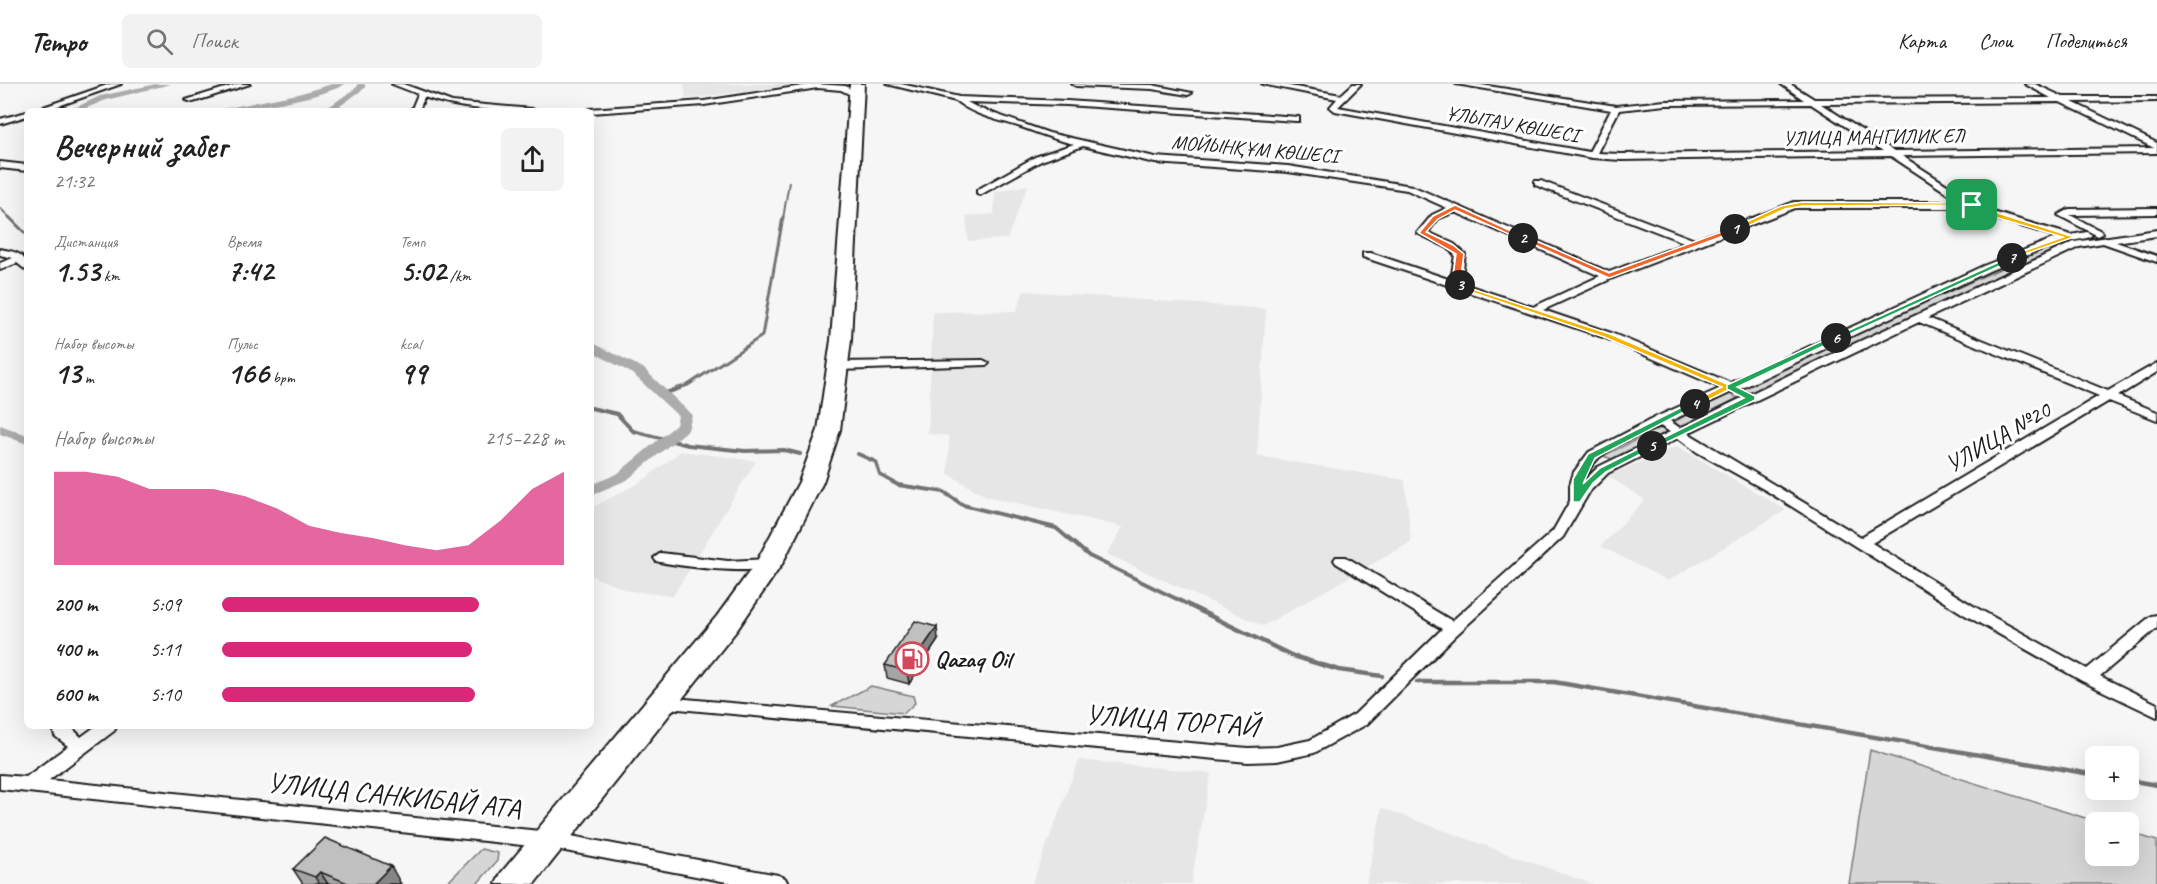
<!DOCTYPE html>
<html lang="ru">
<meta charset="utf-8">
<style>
body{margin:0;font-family:Caveat,sans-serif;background:#f2f2f2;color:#222;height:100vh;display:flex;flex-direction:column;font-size:22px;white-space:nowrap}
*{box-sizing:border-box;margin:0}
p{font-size:20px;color:#767676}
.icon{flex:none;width:33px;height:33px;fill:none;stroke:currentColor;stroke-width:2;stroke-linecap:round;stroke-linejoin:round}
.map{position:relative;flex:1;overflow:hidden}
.drawer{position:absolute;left:24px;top:24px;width:570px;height:621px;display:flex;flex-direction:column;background:#fff;border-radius:9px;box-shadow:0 6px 24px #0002}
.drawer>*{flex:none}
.controls{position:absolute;left:2085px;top:662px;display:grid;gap:12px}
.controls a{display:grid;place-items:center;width:54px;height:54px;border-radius:9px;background:#fff;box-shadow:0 6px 24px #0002;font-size:30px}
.pin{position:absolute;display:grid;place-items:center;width:51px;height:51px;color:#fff;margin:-26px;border-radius:12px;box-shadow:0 3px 9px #0006}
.km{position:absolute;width:30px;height:30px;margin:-15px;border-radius:50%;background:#222;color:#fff;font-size:16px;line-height:30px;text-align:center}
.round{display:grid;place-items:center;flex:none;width:63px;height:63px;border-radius:9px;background:#f2f2f2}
.head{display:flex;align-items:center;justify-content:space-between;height:102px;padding:0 30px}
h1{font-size:33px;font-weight:600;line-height:45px}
.metrics{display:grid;grid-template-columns:repeat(3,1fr);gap:9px;height:102px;padding:6px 30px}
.metrics div{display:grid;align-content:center}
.metrics b{font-size:30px;font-weight:600}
.metrics small{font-size:16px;font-weight:400}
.metrics p{font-size:16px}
.chart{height:168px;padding:12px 30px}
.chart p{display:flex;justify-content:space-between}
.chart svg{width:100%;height:108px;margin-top:6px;fill:#db2777;opacity:.7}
ul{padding:0 30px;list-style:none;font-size:20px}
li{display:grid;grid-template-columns:96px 72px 1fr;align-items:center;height:45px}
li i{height:15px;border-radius:8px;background:#db2777}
header{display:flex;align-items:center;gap:36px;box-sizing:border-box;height:84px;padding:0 30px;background:#fff;border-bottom:2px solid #e0e0e0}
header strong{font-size:28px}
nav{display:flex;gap:33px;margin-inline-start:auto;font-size:21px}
.search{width:420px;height:54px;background:#f2f2f2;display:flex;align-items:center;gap:15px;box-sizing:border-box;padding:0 21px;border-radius:9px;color:#767676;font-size:22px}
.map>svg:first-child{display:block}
.built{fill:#e6e6e6}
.green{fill:#d6d6d6;stroke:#797979;stroke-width:1.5}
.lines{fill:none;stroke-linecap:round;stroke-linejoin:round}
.stream-far3{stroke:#727272;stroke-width:2}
.stream-far2{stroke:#727272;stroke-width:3}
.stream-far1{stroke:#727272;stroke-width:4}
.stream{stroke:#727272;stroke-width:4.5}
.canal{fill:#acacac;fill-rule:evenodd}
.street-casing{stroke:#1c1c1c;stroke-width:4}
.highway-casing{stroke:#1c1c1c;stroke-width:4}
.street{fill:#fff;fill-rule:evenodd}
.highway{fill:#fff;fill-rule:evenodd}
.wall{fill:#a5a5a5;stroke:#1c1c1c;stroke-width:1.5}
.shaded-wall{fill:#868686;stroke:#1c1c1c;stroke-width:1.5}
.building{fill:#c0c0c0;stroke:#1c1c1c;stroke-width:1.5}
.split-1{fill:#f5b400;stroke:#fff;stroke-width:1.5}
.split-2{fill:#f0652b;stroke:#fff;stroke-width:1.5}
.split-3{fill:#f0652b;stroke:#fff;stroke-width:1.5}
.split-4{fill:#f5b400;stroke:#fff;stroke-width:1.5}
.split-5{fill:#22a559;stroke:#fff;stroke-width:1.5}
.split-6{fill:#22a559;stroke:#fff;stroke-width:1.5}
.split-7{fill:#22a559;stroke:#fff;stroke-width:1.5}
.split-8{fill:#f5b400;stroke:#fff;stroke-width:1.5}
.labels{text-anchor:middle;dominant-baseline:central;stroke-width:6;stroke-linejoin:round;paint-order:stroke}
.far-street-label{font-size:20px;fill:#1c1c1c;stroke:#fff}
.street-label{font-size:24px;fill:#1c1c1c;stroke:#fff}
.poi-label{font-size:24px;font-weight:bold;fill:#1c1c1c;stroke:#fff;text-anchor:start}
.near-street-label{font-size:28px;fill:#1c1c1c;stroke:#fff}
</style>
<header>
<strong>Tempo</strong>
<div class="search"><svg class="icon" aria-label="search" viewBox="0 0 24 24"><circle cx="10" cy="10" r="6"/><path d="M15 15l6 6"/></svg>Поиск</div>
<nav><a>Карта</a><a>Слои</a><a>Поделиться</a></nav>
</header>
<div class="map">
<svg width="2157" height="800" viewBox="0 0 2157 800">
<rect width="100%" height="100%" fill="#f6f6f6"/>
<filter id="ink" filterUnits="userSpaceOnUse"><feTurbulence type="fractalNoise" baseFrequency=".0167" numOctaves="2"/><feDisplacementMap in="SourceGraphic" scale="12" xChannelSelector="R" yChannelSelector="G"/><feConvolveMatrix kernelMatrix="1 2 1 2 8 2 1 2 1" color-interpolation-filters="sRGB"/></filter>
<g filter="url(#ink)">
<g class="built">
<polygon points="684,0 801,0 686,15"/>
<polygon points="1028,101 1007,155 968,157 966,132 994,130 995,108"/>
<polygon points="1024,207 1266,225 1257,372 1405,396 1411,458 1263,542 1107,470 1123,443 986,412 948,390 949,352 928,350 933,228 1016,227"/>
<polygon points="1677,362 1786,426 1668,497 1601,462 1645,416 1608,392"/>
<polygon points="681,367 756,377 673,512 630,507 591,492 591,424 641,398"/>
<polygon points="1079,676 1211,689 1191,800 1032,800"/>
<polygon points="1382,724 1592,800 1366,800"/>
</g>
<g class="green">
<polygon points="2140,150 2080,156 2064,161 1750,309 1739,303 2057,159 2077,154"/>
<polygon points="1728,308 1738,314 1679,344 1672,339"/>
<polygon points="1660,344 1667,348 1612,375 1603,372"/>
<polygon points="871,602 913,612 915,619 904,629 832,622"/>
<polygon points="1870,666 2098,738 2096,738 2096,771 2128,771 2129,748 2157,757 2157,800 1849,800"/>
<polygon points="481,765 498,769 497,777 477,800 446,800"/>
</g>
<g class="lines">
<g class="stream-far3">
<polyline points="0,124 11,135"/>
<polyline points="783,135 789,98"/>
</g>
<g class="stream-far2">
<polyline points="9,133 27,151"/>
<polyline points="676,305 688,301 762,252 783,133"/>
</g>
<g class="stream-far1">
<polyline points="663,310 680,304"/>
<polyline points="591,324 617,330 633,347 688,361 745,367 784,366 800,370"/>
<polyline points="858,370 876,378 880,391 898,401 944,408 963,421 1056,444 1089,472 1193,523"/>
</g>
<g class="stream">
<polyline points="1190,522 1293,572 1339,586 1382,592"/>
<polyline points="1417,598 1554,598 2096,691"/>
<polyline points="2128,696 2157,701"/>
</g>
<g class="canal">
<polygon points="156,0 171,0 106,16 79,27 68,27 100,12"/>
<path d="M332 0H345C324 14 239 27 212 27L298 10Z"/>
<polygon points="357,0 365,0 365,4 333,27 323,27 357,3"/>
<polygon points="591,258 643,284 692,331 688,346 627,396 591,411 591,401 617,390 676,341 678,332 633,290 591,267"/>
<polygon points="0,341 27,351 27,360 0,350"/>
</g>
<defs>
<g id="street">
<polygon points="110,0 121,0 44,27 32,27"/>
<polygon points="238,0 250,0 193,18 186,16"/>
<path d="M392 0H403L452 18 532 25 536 27C497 27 461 26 424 13L419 27H411L418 10Z"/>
<polygon points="815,0 846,2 859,11 855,13 841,6 818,4 704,21 591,29 591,27 585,27 589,25 704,17"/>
<path d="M887 0H901L959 13 1067 17 1299 33V37H1296L1067 21 967 18 978 24 1049 49 1155 73 1288 82 1412 102 1609 188 1686 159 1535 101V97H1541L1695 156 1794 118H1961L1891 72 1621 76 1592 74 1335 27 1330 23 1337 15 1262 0H1278L1341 11 1353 0H1361L1338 23 1589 68 1611 26 1456 0H1475L1616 22 1665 17 1804 16 1781 0H1790L1814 15 2051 14 2025 0H2035L2063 13H2157V17L2072 18 2157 59V69L1902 72 1975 119 1993 128 2071 151 2087 148 2092 151 2087 154 2055 160 1991 186 1740 305 1738 308H1732L1670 337 1680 344 1830 271 2074 158 2157 146V152L2116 158 2157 172V178L2103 159 2079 163 1928 234 2108 307 2157 279V288L2118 312 2157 328V336L2109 317 1872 459 1975 523 2087 585 2151 532 2157 531V544L2100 592 2157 620V633L2082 597 1965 531 1767 407 1697 368 1678 354 1608 389 1590 407 1563 453 1455 552 1367 640 1314 669 1277 677 1248 678 657 623 655 619 657 615 663 613 1248 664 1277 663 1310 656 1355 630 1442 545 1336 479 1334 476 1336 473H1346L1452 537 1553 447 1570 417V401L1574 388 1589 368 1656 333 1721 304 1603 253 1363 173V169H1371L1451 196 1455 171 1448 164 1417 149 1432 131 1447 124 1407 106 1288 88 1155 79 1083 62 1041 77 980 111 977 110V106L1035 73 1074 60C1055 56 1039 49 1021 43 999 36 975 32 956 17ZM2060 18 2154 64 1894 67 1821 20ZM1811 20 1883 67 1621 70 1597 69 1619 26 1665 21ZM1795 124H1970L1987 132 2058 153 1983 182 1731 299 1611 249 1543 226 1613 194ZM1455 128 1600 192 1533 223 1461 199 1465 170 1454 160 1428 148 1438 135ZM1919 238 2099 312 1861 453 1688 349ZM1660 342 1670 348 1598 383 1584 397C1594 364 1633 355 1660 342Z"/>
<polygon points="1072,0 1152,1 1192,9 1188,11 1152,5 1076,2"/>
<polygon points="27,28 27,32 0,40 0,35"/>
<polygon points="0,78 27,81 27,87 0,84"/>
<polygon points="2157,124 2157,130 2070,131 2101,147 2103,149 2098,152 2058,131 2069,125"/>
<path d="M0 165C16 168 27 169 27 187L17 179 0 186V179L13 174 0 171Z"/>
<polygon points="983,276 989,279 987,281 838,286 832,282 838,278"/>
<path d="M661 469 728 477 769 475 776 480C766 493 674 482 656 477L654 474Z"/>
<polygon points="52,642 70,642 81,653 96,642 117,642 114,647 49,696 550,748 778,791 785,794 788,800 737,800 550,764 0,705 0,691 26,693 68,662 55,652"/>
</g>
<polygon id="highway" points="850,0 864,0 851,256 840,346 823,398 782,480 737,546 534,800 496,800 501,789 717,532 757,477 799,398 818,346 831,256"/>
</defs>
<use href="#street" class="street-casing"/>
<use href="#highway" class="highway-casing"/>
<use href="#street" class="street"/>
<use href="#highway" class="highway"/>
</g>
<g class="wall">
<polygon points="938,556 909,600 887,594 885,581"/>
<polygon points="293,785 401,800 303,800"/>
</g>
<g class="shaded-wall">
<polygon points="937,543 938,556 909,600 907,587"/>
<polygon points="391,782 401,800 373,800"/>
<polygon points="320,788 328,800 319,800 315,793"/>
</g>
<g class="building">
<polygon points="915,537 937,543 907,587 885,581"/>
<polygon points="325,754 391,782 373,800 350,800 320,788 315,793 293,785"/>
</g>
</g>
<polygon class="split-1" points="1802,118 1972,119 1975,121 1802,122 1785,125 1737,147 1731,145 1781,122"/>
<polygon class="split-2" points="1735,143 1737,147 1609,194 1519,154 1525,152 1609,189"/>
<polygon class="split-3" points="1455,121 1526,154 1520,155 1455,126 1438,135 1426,148 1453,161 1464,170 1460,199 1463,201 1460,204 1452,200 1456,170 1419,149 1433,132"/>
<polygon class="split-4" points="1457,200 1610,250 1734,303 1698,321 1692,321 1692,318 1722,303 1604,253 1457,203"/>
<polygon class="split-5" points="1692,318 1699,320 1595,374 1583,400 1600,384 1648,360 1656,362 1606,388 1593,399 1580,418 1573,418 1573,395 1588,370"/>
<polygon class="split-6" points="1833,252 1840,254 1737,303 1755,312 1755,316 1655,364 1647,362 1744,314 1727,305 1727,301"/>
<polygon class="split-7" points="2012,172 2015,175 1839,255 1832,254"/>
<polygon class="split-8" points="1969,120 2074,153 2010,175 2010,172 2063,153 1988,131 1969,123"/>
<defs>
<symbol id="fuel-ring" viewBox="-11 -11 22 22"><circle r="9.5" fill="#fff" stroke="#d1495b" stroke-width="1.5"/><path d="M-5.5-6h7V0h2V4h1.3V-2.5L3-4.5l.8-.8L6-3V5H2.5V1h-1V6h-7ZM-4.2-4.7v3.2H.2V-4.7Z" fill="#d1495b"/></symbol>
</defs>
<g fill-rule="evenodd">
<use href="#fuel-ring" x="893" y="556" width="38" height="38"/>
</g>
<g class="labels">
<g class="far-street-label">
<text transform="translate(1512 40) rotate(10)">ҰЛЫТАУ КӨШЕСІ</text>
<text transform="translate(1874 53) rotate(-1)">УЛИЦА МАНГИЛИК ЕЛ</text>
<text transform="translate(1255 65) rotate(5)">МОЙЫНҚҰМ КӨШЕСІ</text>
</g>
<g class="street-label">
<text transform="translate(1998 353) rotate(-30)">УЛИЦА №20</text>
</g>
<g class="poi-label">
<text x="935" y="575">Qazaq Oil</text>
</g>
<g class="near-street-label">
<text transform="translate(1172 636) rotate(4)">УЛИЦА ТОРГАЙ</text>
<text transform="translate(394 711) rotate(6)">УЛИЦА САНКИБАЙ АТА</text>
</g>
</g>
</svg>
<div class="controls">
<a>+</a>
<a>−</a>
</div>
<div class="pin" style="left:1972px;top:121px;background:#1e9e55"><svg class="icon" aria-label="arrive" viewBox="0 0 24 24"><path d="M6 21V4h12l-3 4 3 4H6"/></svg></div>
<b class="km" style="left:1735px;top:145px">1</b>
<b class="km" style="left:1523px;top:154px">2</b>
<b class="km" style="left:1460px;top:201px">3</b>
<b class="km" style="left:1695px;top:320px">4</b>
<b class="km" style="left:1652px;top:362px">5</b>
<b class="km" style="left:1836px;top:254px">6</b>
<b class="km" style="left:2012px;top:174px">7</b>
<section class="drawer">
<div class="head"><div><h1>Вечерний забег</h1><p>21:32</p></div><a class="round"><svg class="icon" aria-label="share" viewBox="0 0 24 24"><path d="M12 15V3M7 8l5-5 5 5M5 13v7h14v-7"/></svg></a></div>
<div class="metrics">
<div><p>Дистанция</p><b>1.53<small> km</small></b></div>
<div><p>Время</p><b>7:42</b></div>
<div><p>Темп</p><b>5:02<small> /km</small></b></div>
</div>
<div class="metrics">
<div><p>Набор высоты</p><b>13<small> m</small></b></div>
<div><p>Пульс</p><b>166<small> bpm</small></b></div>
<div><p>kcal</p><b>99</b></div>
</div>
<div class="chart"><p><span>Набор высоты</span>215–228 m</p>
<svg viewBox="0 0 160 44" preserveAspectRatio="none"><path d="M0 44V6L10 6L20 8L30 13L40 13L50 13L60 16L70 21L80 28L90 31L100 33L110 36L120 38L130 36L140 26L150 13L160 6V44z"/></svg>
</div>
<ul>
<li><b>200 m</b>5:09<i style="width:75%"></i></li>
<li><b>400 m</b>5:11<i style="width:73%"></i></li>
<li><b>600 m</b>5:10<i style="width:74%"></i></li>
</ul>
</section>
</div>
